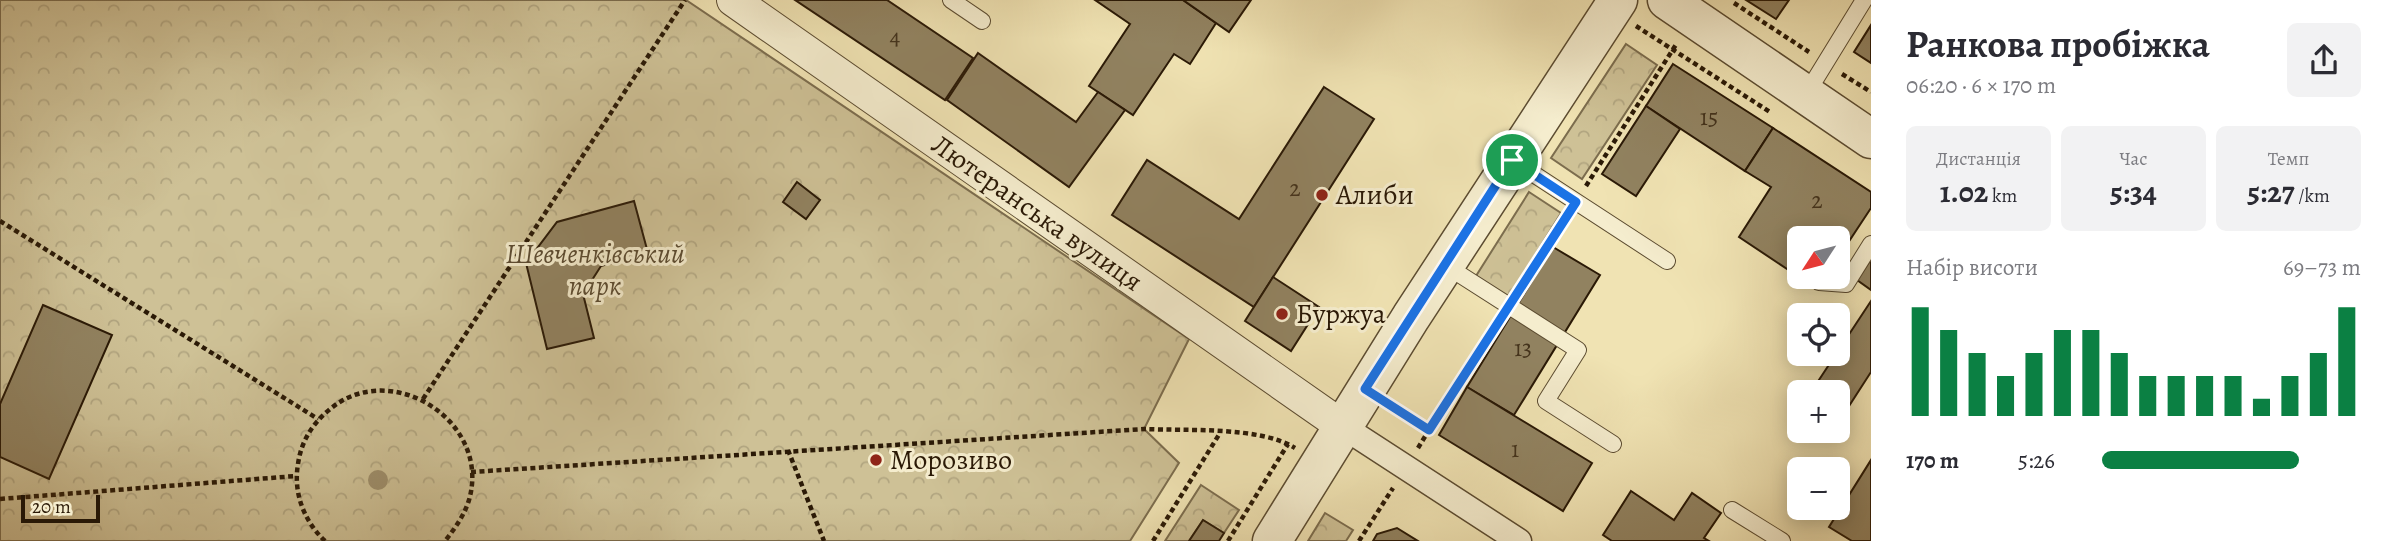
<!DOCTYPE html>
<html lang="uk">
<meta charset="utf-8">
<style>
body{margin:0;font-family:Alegreya,serif;background:#f2f2f3;color:#2b2b33;height:100vh;display:flex;flex-direction:column;font-size:26px;white-space:nowrap}
*{box-sizing:border-box;margin:0}
p{font-size:23px;color:#7c7c81}
.icon{flex:none;width:38px;height:38px;fill:none;stroke:currentColor;stroke-width:2;stroke-linecap:round;stroke-linejoin:round}
.map{position:relative;flex:1;overflow:hidden}
.sheet{display:flex;flex-direction:column;background:#fff;width:525px}
.sheet>*{flex:none}
.needle{width:46px;rotate:234deg}
.fabs{position:absolute;left:1787px;top:226px;display:grid;gap:14px}
.fabs a{display:grid;place-items:center;width:63px;height:63px;border-radius:10px;background:#fff;box-shadow:0 4px 18px #0003;font-size:35px}
.scale{position:absolute;left:21px;bottom:18px;width:79px;box-sizing:border-box;padding-left:7px;border:4px solid #2a1906;border-top:0;font-size:19px;line-height:24px;white-space:nowrap;color:#2a1906;-webkit-text-stroke:5px #f5edce;paint-order:stroke}
.pin{position:absolute;display:grid;place-items:center;width:60px;height:60px;color:#fff;margin:-30px;border:4px solid #fff;border-radius:50%;box-shadow:0 2px 7px #0007}
.round{display:grid;place-items:center;flex:none;width:74px;height:74px;border-radius:10px;background:#f2f2f3}
.summary{display:flex;align-items:center;justify-content:space-between;height:119px;padding:0 35px}
h1{font-size:38px;font-weight:700;line-height:52px}
.stats{display:grid;grid-template-columns:repeat(3,1fr);gap:10px;height:119px;padding:7px 35px}
.stats div{display:grid;align-content:center;border-radius:10px;background:#f2f2f3;text-align:center}
.stats b{font-size:30px;font-weight:700}
.stats small{font-size:19px;font-weight:400}
.stats p{font-size:19px}
.chart{height:196px;padding:14px 35px}
.chart p{display:flex;justify-content:space-between}
.chart svg{width:100%;height:126px;margin-top:7px;stroke:#0b8043;stroke-width:6}
ul{padding:0 35px;list-style:none;font-size:23px}
li{display:grid;grid-template-columns:112px 84px 1fr;align-items:center;height:52px}
li i{height:18px;border-radius:9px;background:#0b8043}
main{display:flex;flex:1;min-height:0}
.map>svg:first-child{display:block}
.forest{fill:url(#forest-crowns);stroke:#7c6d4e;stroke-width:2}
.building{fill:#918260;stroke:#2a1906;stroke-width:2}
.lines{fill:none;stroke-linecap:round;stroke-linejoin:round}
.service-casing{stroke:#5c4c31;stroke-width:18}
.pedestrian-casing{stroke:#5c4c31;stroke-width:27}
.minor-casing{stroke:#5c4c31;stroke-width:34}
.tertiary-casing{stroke:#5c4c31;stroke-width:41}
.path{stroke:#2a1906;stroke-width:4.5;stroke-dasharray:5 3.5;stroke-linecap:butt}
.service{stroke:#f5edce;stroke-width:16}
.pedestrian{stroke:#f5edce;stroke-width:24}
.minor{stroke:#f5edce;stroke-width:32}
.tertiary{stroke:#f5edce;stroke-width:38}
.tree{fill:#9e8f6c}
.route-casing{stroke:#fff;stroke-width:14}
.route{stroke:#1a73e8;stroke-width:9}
.poi-dot{fill:#8f2418;stroke:#f5edce;stroke-width:2.5}
.labels{text-anchor:middle;dominant-baseline:central;stroke-width:6;stroke-linejoin:round;paint-order:stroke}
.number-label{font-size:24px;fill:#44331c}
.poi-label{font-size:28px;fill:#2a1906;stroke:#f5edce;text-anchor:start}
.street-label{font-size:28px;fill:#2a1906;stroke:#f5edce}
.park-label{font-size:28px;font-style:italic;fill:#5b4b31;stroke:#f5edce}
</style>
<main>
<div class="map">
<svg width="1871" height="541" viewBox="0 0 1871 541">
<defs>
<pattern id="forest-crowns" width="20" height="18" patternUnits="userSpaceOnUse" patternTransform="scale(1.75)"><rect width="20" height="18" fill="#cec196"/><path d="M2 6a3 3 0 1 1 6 0M12 15a3 3 0 1 1 6 0" fill="none" stroke="#b1a580"/></pattern>
</defs>
<rect width="100%" height="100%" fill="#f0e3b3"/>
<filter id="stains"><feTurbulence type="fractalNoise" baseFrequency=".00286" numOctaves="4"/><feColorMatrix values="0 0 0 0 .2 0 0 0 0 .09 0 0 0 0 .02 0 0 0 .5 -.17"/></filter>
<radialGradient id="worn" r=".72"><stop offset=".6" stop-color="#630" stop-opacity="0"/><stop offset="1" stop-color="#630" stop-opacity=".3"/></radialGradient>
<g class="forest">
<polygon points="0,0 686,0 1189,339 1144,429 1179,463 1130,541 0,541"/>
<polygon points="1626,44 1657,65 1582,179 1551,158"/>
<polygon points="1529,192 1561,213 1509,297 1476,276"/>
<polygon points="1201,485 1239,510 1224,533 1203,520 1189,541 1165,541"/>
<polygon points="1325,513 1353,530 1346,541 1308,541"/>
</g>
<g class="building">
<polygon points="795,0 887,0 973,58 945,100"/>
<polygon points="1095,0 1183,0 1216,23 1190,64 1174,54 1133,115 1089,86 1130,24"/>
<polygon points="1183,0 1251,0 1229,32"/>
<polygon points="1746,0 1789,0 1776,19"/>
<polygon points="1871,25 1871,63 1854,52"/>
<polygon points="978,53 1076,122 1098,92 1125,110 1069,187 947,100"/>
<polygon points="1673,64 1773,128 1745,171 1646,106"/>
<polygon points="1324,87 1374,119 1254,307 1112,215 1147,160 1239,219"/>
<polygon points="1646,106 1680,129 1636,196 1602,174"/>
<polygon points="1773,128 1871,192 1871,208 1838,258 1838,238 1799,238 1799,277 1739,237 1771,187 1745,171"/>
<polygon points="797,182 820,200 806,219 783,202"/>
<polygon points="634,201 648,253 601,266 583,294 594,338 547,349 526,263 557,222"/>
<polygon points="1553,247 1600,275 1514,415 1467,387"/>
<polygon points="1871,259 1871,290 1857,280"/>
<polygon points="1273,277 1319,307 1291,351 1245,321"/>
<polygon points="1871,301 1871,372 1838,423 1838,392 1811,392"/>
<polygon points="43,305 112,335 49,479 0,457 0,404"/>
<polygon points="1467,387 1592,463 1563,511 1439,435"/>
<polygon points="1871,460 1871,541 1852,541 1829,527"/>
<polygon points="1631,491 1674,520 1692,493 1721,513 1704,538 1709,541 1612,541 1603,535"/>
<polygon points="1203,520 1224,533 1219,541 1189,541"/>
<polygon points="1397,528 1418,541 1373,541 1377,534"/>
</g>
<g class="lines">
<defs>
<g id="service">
<polyline points="951,0 982,21"/>
<polyline points="1805,96 1864,0"/>
<polyline points="1512,160 1667,261"/>
<polyline points="1445,265 1578,350 1546,401 1613,444"/>
<polyline points="1819,282 1846,284 1871,244"/>
<polyline points="1732,510 1782,541"/>
</g>
<polyline id="pedestrian" points="1342,426 1519,541"/>
<polyline id="minor" points="733,0 1342,426"/>
<g id="tertiary">
<polyline points="1667,0 1871,139"/>
<polyline points="1272,541 1411,317 1618,0"/>
</g>
</defs>
<use href="#service" class="service-casing"/>
<use href="#pedestrian" class="pedestrian-casing"/>
<use href="#minor" class="minor-casing"/>
<use href="#tertiary" class="tertiary-casing"/>
<g class="path">
<polyline points="1734,3 1809,52"/>
<polyline points="1636,26 1770,112"/>
<polyline points="1842,74 1871,92"/>
<polyline points="1586,186 1677,43"/>
<polyline points="0,221 318,419"/>
<polyline points="1519,288 1566,217"/>
<polyline points="423,399 685,0"/>
<polyline points="1392,406 1429,431"/>
<polyline points="1418,448 1496,321"/>
<polyline points="788,450 824,541"/>
<path d="M471 472 1144 429C1186 431 1260 426 1295 448"/>
<polyline points="0,499 296,476"/>
<path d="M325 541C304 521 293 493 298 464 301 442 312 424 329 410 390 357 492 421 469 500 464 516 455 528 445 541"/>
<polyline points="1153,541 1220,433"/>
<polyline points="1228,541 1288,444"/>
<polyline points="1359,541 1393,488"/>
</g>
<use href="#service" class="service"/>
<use href="#pedestrian" class="pedestrian"/>
<use href="#minor" class="minor"/>
<use href="#tertiary" class="tertiary"/>
</g>
<circle class="tree" cx="378" cy="480" r="10"/>
<g class="lines">
<defs>
<polygon id="route" points="1512,160 1576,202 1429,430 1365,389"/>
</defs>
<use href="#route" class="route-casing"/>
<use href="#route" class="route"/>
</g>
<g class="poi-dot">
<circle cx="1322" cy="195" r="7"/>
<circle cx="1282" cy="314" r="7"/>
<circle cx="876" cy="460" r="7"/>
</g>
<g class="labels">
<g class="number-label">
<text x="895" y="36">4</text>
<text x="1709" y="117">15</text>
<text x="1295" y="188">2</text>
<text x="1817" y="200">2</text>
<text x="1523" y="348">13</text>
<text x="1515" y="449">1</text>
</g>
<g class="poi-label">
<text x="1336" y="195">Алиби</text>
<text x="1296" y="314">Буржуа</text>
<text x="890" y="460">Морозиво</text>
</g>
<g class="street-label">
<text transform="translate(1037 213) rotate(35)">Лютеранська вулиця</text>
</g>
<g class="park-label">
<text x="595" y="254">Шевченківський<tspan x="595" dy="32">парк</tspan></text>
</g>
</g>
<rect width="100%" height="100%" filter="url(#stains)"/>
<rect width="100%" height="100%" fill="url(#worn)"/>
</svg>
<div class="fabs">
<a><svg class="needle" viewBox="-14 -14 28 28"><path d="M0-13l5 13h-10z" fill="#e53935"/><path d="M0 13l5-13h-10z" fill="#7c7c81"/></svg></a>
<a><svg class="icon" aria-label="locate" viewBox="0 0 24 24"><circle cx="12" cy="12" r="6"/><path d="M12 2v4M12 18v4M2 12h4M18 12h4"/></svg></a>
<a>+</a>
<a>−</a>
</div>
<div class="scale">20 m</div>
<div class="pin" style="left:1512px;top:160px;background:#1e9e55"><svg class="icon" aria-label="arrive" viewBox="0 0 24 24"><path d="M6 21V4h12l-3 4 3 4H6"/></svg></div>
</div>
<section class="sheet">
<div class="summary"><div><h1>Ранкова пробіжка</h1><p>06:20 · 6 × 170 m</p></div><a class="round"><svg class="icon" aria-label="share" viewBox="0 0 24 24"><path d="M12 15V3M7 8l5-5 5 5M5 13v7h14v-7"/></svg></a></div>
<div class="stats">
<div><p>Дистанція</p><b>1.02<small> km</small></b></div>
<div><p>Час</p><b>5:34</b></div>
<div><p>Темп</p><b>5:27<small> /km</small></b></div>
</div>
<div class="chart"><p><span>Набір висоти</span>69–73 m</p>
<svg viewBox="0 0 160 44" preserveAspectRatio="none"><path d="M5 44V6M15 44V14M25 44V22M35 44V30M45 44V22M55 44V14M65 44V14M75 44V22M85 44V30M95 44V30M105 44V30M115 44V30M125 44V38M135 44V30M145 44V22M155 44V6"/></svg>
</div>
<ul>
<li><b>170 m</b>5:26<i style="width:76%"></i></li>
</ul>
</section>
</main>
